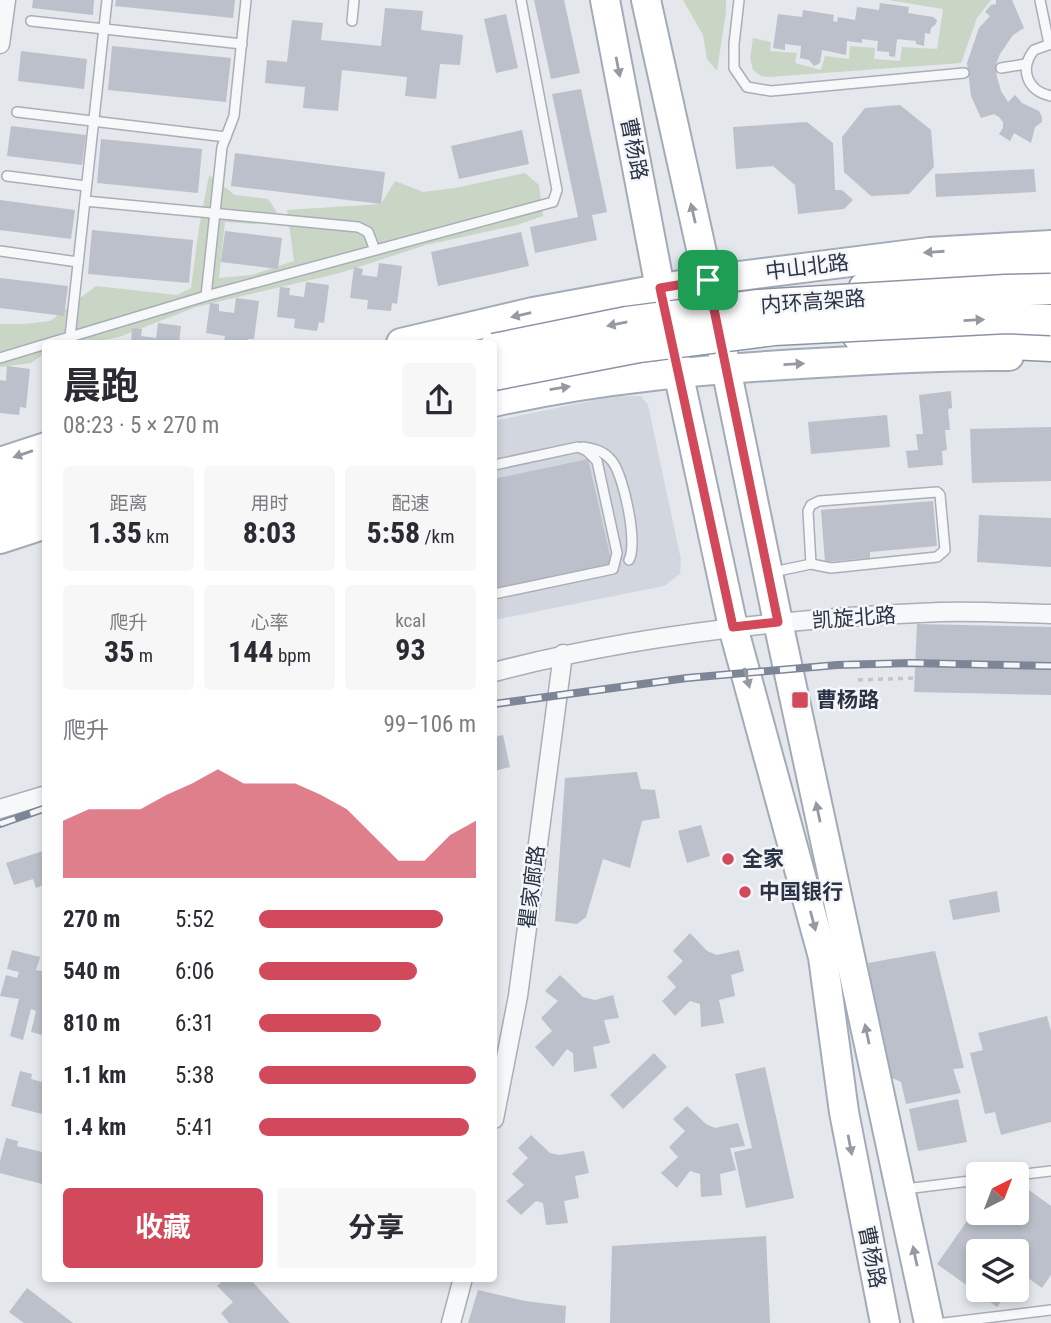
<!DOCTYPE html>
<html lang="zh">
<meta charset="utf-8">
<style>
body{margin:0;font-family:"Roboto Condensed","Noto Sans SC",sans-serif;background:#f7f7f7;color:#2b2b33;height:100vh;display:flex;flex-direction:column;font-size:26px;white-space:nowrap}
*{box-sizing:border-box;margin:0}
p{font-size:23px;color:#7c7c81}
.icon{flex:none;width:38px;height:38px;fill:none;stroke:currentColor;stroke-width:2;stroke-linecap:round;stroke-linejoin:round}
.map{position:relative;flex:1;overflow:hidden}
.drawer{position:absolute;left:42px;top:340px;width:455px;height:942px;display:flex;flex-direction:column;background:#fff;border-radius:7px;box-shadow:0 4px 10px #0003}
.drawer>*{flex:none}
.needle{width:46px;rotate:42deg}
.buttons{position:absolute;left:966px;top:1162px;display:grid;gap:14px}
.buttons a{display:grid;place-items:center;width:63px;height:63px;border-radius:7px;background:#fff;box-shadow:0 4px 10px #0003;font-size:35px}
.pin{position:absolute;display:grid;place-items:center;width:60px;height:60px;color:#fff;margin:-30px;border-radius:14px;box-shadow:0 4px 10px #0006}
.round{display:grid;place-items:center;flex:none;width:74px;height:74px;border-radius:7px;background:#f7f7f7}
.overview{display:flex;align-items:center;justify-content:space-between;height:119px;padding:0 21px}
h1{font-size:38px;font-weight:700;line-height:52px}
.metrics{display:grid;grid-template-columns:repeat(3,1fr);gap:10px;height:119px;padding:7px 21px}
.metrics div{display:grid;align-content:center;border-radius:7px;background:#f7f7f7;text-align:center}
.metrics b{font-size:30px;font-weight:700}
.metrics small{font-size:19px;font-weight:400}
.metrics p{font-size:19px}
.chart{height:196px;padding:14px 21px}
.chart p{display:flex;justify-content:space-between}
.chart svg{width:100%;height:126px;margin-top:7px;fill:#d1495b;opacity:.7}
.cta{display:flex;gap:14px;margin-top:auto;padding:14px 21px}
.cta a{flex:1;height:80px;border-radius:7px;background:#d1495b;color:#fff;font-size:28px;font-weight:700;line-height:80px;text-align:center}
.cta a+a{background:#f7f7f7;color:#2b2b33}
ul{padding:0 21px;list-style:none;font-size:23px}
li{display:grid;grid-template-columns:112px 84px 1fr;align-items:center;height:52px}
li i{height:18px;border-radius:9px;background:#d1495b}
.map>svg:first-child{display:block}
.built{fill:#d2d6de}
.green{fill:#c9d6c5}
.building{fill:#bbc0ca}
.lines{fill:none;stroke-linecap:round;stroke-linejoin:round}
.service-casing{stroke:#a9aeb7;stroke-width:12}
.minor-casing{stroke:#a9aeb7;stroke-width:21}
.primary-casing{stroke:#a3abb8;stroke-width:32}
.trunk-casing{stroke:#8b94a3;stroke-width:33}
.path{stroke:#c2c5cb;stroke-width:3.5;stroke-dasharray:5 5;stroke-linecap:butt}
.service{stroke:#f7f8fa;stroke-width:9}
.minor{stroke:#f7f8fa;stroke-width:18}
.primary{stroke:#fff;stroke-width:28}
.trunk{stroke:#fff;stroke-width:30}
.rail-casing{stroke:#7d8696;stroke-width:8}
.rail{stroke:#f4f6f9;stroke-width:5;stroke-dasharray:16;stroke-linecap:butt}
.trunk-bridge-casing{stroke:#8b94a3;stroke-width:33;stroke-linecap:butt}
.trunk-bridge{stroke:#fff;stroke-width:30}
.oneway{fill:#959aa2}
.route-casing{stroke:#fff;stroke-width:14}
.route{stroke:#d1495b;stroke-width:9}
.poi-dot{fill:#d1495b;stroke:#f4f6f9;stroke-width:2.5}
.labels{text-anchor:middle;dominant-baseline:central;stroke-width:5;stroke-linejoin:round;paint-order:stroke}
.street-label{font-size:21px;fill:#2b3445;stroke:#f4f6f9}
.poi-label{font-size:21px;font-weight:bold;fill:#2b3445;stroke:#f4f6f9;text-anchor:start}
</style>
<div class="map">
<svg width="1051" height="1323" viewBox="0 0 1051 1323">
<rect width="100%" height="100%" fill="#e4e7ec"/>
<polygon class="built" points="615,396 641,396 648,405 681,560 680,574 664,586 494,620 494,421"/>
<g class="green">
<polygon points="683,0 726,0 726,12 717,71 707,59 703,35"/>
<polygon points="888,0 991,0 977,18 961,63 769,77 761,76 753,70 750,58 753,38 771,42 770,51 797,53 795,63 821,70 825,56 849,59 850,46 875,48 874,59 900,61 902,47 937,49 943,9"/>
<polygon points="525,173 539,185 543,216 517,225 426,245 340,273 196,307 119,337 91,343 46,343 45,353 31,363 0,367 0,324 24,324 50,321 96,286 177,295 191,288 199,228 209,175 235,195 268,199 277,212 255,224 225,222 219,278 252,275 294,261 287,210 381,204 395,181 423,192 455,188"/>
</g>
<g class="building">
<polygon points="33,0 94,0 93,15 32,8"/>
<polygon points="116,0 235,0 233,18 115,6"/>
<polygon points="534,0 564,0 580,73 551,79"/>
<polygon points="996,0 1012,0 1024,28 1013,35 1000,54 996,64 997,77 1001,91 1008,102 1015,95 1022,103 1039,111 1042,117 1042,122 1035,127 1031,143 1014,133 1010,141 999,134 1003,128 1003,122 999,117 994,114 981,118 971,96 967,63 979,28 990,16 985,12 991,5 996,4"/>
<polygon points="880,3 909,7 908,13 933,17 937,20 936,24 931,28 930,34 925,33 924,46 916,44 916,41 897,39 895,57 889,56 889,52 877,51 878,41 862,39 862,43 847,41 846,55 822,50 820,63 814,66 809,60 800,58 801,46 785,44 785,50 773,48 778,14 802,17 803,10 834,15 833,21 837,22 838,17 855,20 857,7 879,10"/>
<polygon points="385,8 423,11 421,30 463,35 460,65 440,64 436,99 405,96 407,77 342,70 338,111 303,108 305,87 265,83 267,60 287,62 292,20 323,23 321,40 381,46"/>
<polygon points="506,14 518,68 496,73 484,19"/>
<polygon points="112,46 231,58 226,102 108,90"/>
<polygon points="21,51 87,59 84,89 18,81"/>
<polygon points="581,89 607,212 592,215 597,240 535,253 530,227 578,217 552,94"/>
<polygon points="900,105 931,130 934,167 909,194 871,196 844,172 842,137 865,108"/>
<polygon points="807,122 833,143 835,190 842,190 853,200 844,209 798,214 795,185 773,166 736,169 733,127"/>
<polygon points="11,126 86,135 82,165 7,156"/>
<polygon points="522,130 529,164 459,179 451,146"/>
<polygon points="101,139 202,149 198,193 97,183"/>
<polygon points="235,153 385,172 381,204 231,186"/>
<polygon points="1034,169 1036,192 936,197 935,174"/>
<polygon points="0,200 75,210 71,239 0,230"/>
<polygon points="92,230 193,240 189,283 88,274"/>
<polygon points="225,231 282,238 278,269 221,262"/>
<polygon points="521,232 529,266 438,286 431,252"/>
<polygon points="379,263 402,266 397,304 392,303 391,311 367,309 368,300 350,298 354,267 363,269 362,275 377,277"/>
<polygon points="0,278 68,286 64,316 0,308"/>
<polygon points="306,282 329,285 324,323 319,322 317,331 294,328 295,319 277,317 280,287 290,288 289,295 304,297"/>
<polygon points="236,298 259,301 254,339 248,339 248,343 224,343 225,336 206,333 210,303 219,304 219,311 234,313"/>
<polygon points="158,323 181,326 179,343 131,343 132,328 142,329 141,336 156,338"/>
<polygon points="7,366 30,369 26,408 20,407 19,415 0,413 0,380 6,381"/>
<polygon points="951,391 952,408 948,409 950,430 945,430 947,450 942,451 943,465 908,468 906,451 918,450 916,434 923,434 919,395"/>
<polygon points="887,415 890,447 811,454 808,422"/>
<polygon points="1051,427 1051,481 972,483 970,429"/>
<polygon points="588,459 613,569 494,594 494,479"/>
<polygon points="933,501 937,546 870,552 870,558 825,562 821,510"/>
<polygon points="979,515 1051,518 1051,567 977,562"/>
<polygon points="917,624 1051,627 1051,695 914,692"/>
<polygon points="503,735 510,767 494,771 494,737"/>
<polygon points="637,772 641,789 655,790 660,818 642,821 630,868 603,859 586,917 577,924 555,921 565,778"/>
<polygon points="701,825 710,856 687,863 678,831"/>
<polygon points="46,850 46,884 36,888 33,879 14,885 6,863"/>
<polygon points="997,891 1000,912 953,920 949,900"/>
<polygon points="690,933 707,951 717,955 739,950 744,971 731,975 735,996 719,1000 724,1023 701,1027 700,1004 690,1001 675,1016 662,1001 676,987 667,977 683,961 673,951"/>
<polygon points="12,950 40,957 36,970 46,972 46,1036 31,1032 36,1011 31,1009 23,1040 10,1036 19,999 0,996 6,975 17,978 19,972 7,969"/>
<polygon points="935,951 964,1068 953,1069 961,1093 906,1104 901,1082 888,1076 868,963"/>
<polygon points="560,975 583,997 595,1000 613,995 619,1018 604,1020 610,1043 593,1047 597,1068 574,1072 573,1053 567,1049 553,1067 535,1047 552,1031 541,1018 558,1001 545,991"/>
<polygon points="1047,1016 1051,1031 1051,1122 1001,1135 995,1112 985,1114 970,1053 983,1050 978,1033"/>
<polygon points="654,1053 667,1067 623,1109 610,1095"/>
<polygon points="765,1067 794,1198 746,1208 734,1152 752,1148 735,1074"/>
<polygon points="20,1071 32,1074 31,1079 46,1083 46,1115 11,1106"/>
<polygon points="958,1099 967,1142 918,1151 909,1109"/>
<polygon points="687,1106 706,1124 715,1128 738,1123 745,1146 730,1148 736,1170 720,1174 722,1195 701,1197 700,1174 690,1171 677,1188 661,1173 678,1157 669,1147 685,1131 673,1119"/>
<polygon points="531,1135 550,1153 559,1155 584,1151 589,1173 575,1176 579,1198 564,1201 568,1223 546,1225 543,1203 536,1201 521,1215 506,1201 524,1185 512,1174 528,1158 518,1148"/>
<polygon points="6,1138 18,1141 17,1146 46,1153 46,1185 0,1173 0,1161"/>
<polygon points="1022,1185 1051,1206 1051,1275 1042,1288 1021,1273 1017,1279 1017,1251 978,1251 978,1290 1009,1290 997,1307 937,1264 976,1208 978,1213 983,1213 996,1222 1003,1213 1017,1213 1017,1193"/>
<polygon points="766,1236 770,1323 610,1323 612,1246"/>
<polygon points="226,1278 249,1278 290,1323 229,1323 221,1313 233,1302 217,1286"/>
<polygon points="27,1288 73,1323 24,1323 9,1312"/>
<polygon points="478,1290 525,1301 566,1306 565,1323 468,1323"/>
</g>
<g class="lines">
<defs>
<g id="service">
<polyline points="107,0 70,337 206,296 222,147 234,116 246,0"/>
<polyline points="739,0 734,44 734,68 747,87 771,91 964,73"/>
<polyline points="1040,0 1049,44"/>
<polyline points="31,21 242,44"/>
<polyline points="352,21 354,0"/>
<path d="M1051 44 1034 50C1019 69 1027 91 1051 96"/>
<polyline points="1001,68 1026,64"/>
<polyline points="17,112 226,137"/>
<polyline points="7,176 86,186"/>
<polyline points="85,201 358,227 368,232 375,250"/>
<polyline points="0,251 78,262"/>
<polyline points="206,296 553,202 557,190 521,0"/>
<polyline points="49,343 70,337"/>
<polyline points="0,358 46,344"/>
<path d="M583 447C595 449 604 451 612 461 624 476 638 543 629 560"/>
<polyline points="494,465 578,447 587,451 597,461 617,553 613,569 494,594"/>
<polyline points="773,572 811,564 808,511 811,505 819,501 937,492 940,495 945,550 937,557 831,568 811,564"/>
<polyline points="1017,1175 1051,1171"/>
<polyline points="905,1189 978,1180"/>
<polyline points="944,1323 1051,1310"/>
</g>
<g id="minor">
<polyline points="0,44 6,0"/>
<path d="M494 672C639 634 789 618 940 612 977 611 1014 613 1051 614"/>
<polyline points="0,809 46,795"/>
<polyline points="494,1119 518,996 563,654"/>
<polyline points="451,1323 463,1278"/>
</g>
<g id="primary">
<polyline points="605,0 660,288 733,627 823,957 844,1112 885,1323"/>
<polyline points="646,0 708,280 778,622 929,1323"/>
<polyline points="401,343 533,312 708,280 929,252 1051,245"/>
<path d="M494 402C600 378 708 369 817 363 880 359 946 355 1009 356"/>
<polyline points="0,462 46,447"/>
<polyline points="0,539 46,524"/>
</g>
<g id="trunk">
<polyline points="864,288 901,282 1051,267"/>
<polyline points="858,336 1051,346"/>
<polyline points="0,486 46,472"/>
<polyline points="0,511 46,497"/>
</g>
</defs>
<use href="#service" class="service-casing"/>
<use href="#minor" class="minor-casing"/>
<use href="#primary" class="primary-casing"/>
<use href="#trunk" class="trunk-casing"/>
<polyline class="path" points="858,680 915,678"/>
<use href="#service" class="service"/>
<use href="#minor" class="minor"/>
<use href="#primary" class="primary"/>
<use href="#trunk" class="trunk"/>
<defs>
<g id="rail">
<polyline points="494,704 687,678 837,665 911,663 1051,666"/>
<polyline points="0,824 46,808"/>
</g>
</defs>
<use href="#rail" class="rail-casing"/>
<use href="#rail" class="rail"/>
<defs>
<g id="trunk-bridge">
<polyline points="494,349 627,322 759,305 1005,290 1051,289"/>
<polyline points="494,375 639,347 774,330 1007,318 1051,320"/>
</g>
</defs>
<use href="#trunk-bridge" class="trunk-bridge-casing"/>
<use href="#trunk-bridge" class="trunk-bridge"/>
</g>
<defs><path id="oneway-solid" d="M-6-.8H1V-3.2L6.5 0L1 3.2V.8H-6Z" transform="scale(1.75)"/></defs>
<g class="oneway">
<use href="#oneway-solid" transform="translate(618 67) rotate(79)"/>
<use href="#oneway-solid" transform="translate(693 213) rotate(-103)"/>
<use href="#oneway-solid" transform="translate(934 252) rotate(176)"/>
<use href="#oneway-solid" transform="translate(521 315) rotate(167)"/>
<use href="#oneway-solid" transform="translate(974 320) rotate(-3)"/>
<use href="#oneway-solid" transform="translate(617 324) rotate(169)"/>
<use href="#oneway-solid" transform="translate(794 364) rotate(-3)"/>
<use href="#oneway-solid" transform="translate(560 388) rotate(-9)"/>
<use href="#oneway-solid" transform="translate(23 454) rotate(161)"/>
<use href="#oneway-solid" transform="translate(747 678) rotate(75)"/>
<use href="#oneway-solid" transform="translate(818 812) rotate(-102)"/>
<use href="#oneway-solid" transform="translate(813 921) rotate(75)"/>
<use href="#oneway-solid" transform="translate(867 1034) rotate(-102)"/>
<use href="#oneway-solid" transform="translate(850 1145) rotate(79)"/>
<use href="#oneway-solid" transform="translate(915 1256) rotate(-102)"/>
</g>
<g class="lines">
<defs>
<polygon id="route" points="708,280 778,622 733,627 660,288"/>
</defs>
<use href="#route" class="route-casing"/>
<use href="#route" class="route"/>
</g>
<g class="poi-dot">
<rect x="791" y="691" width="18" height="18" rx="3.5"/>
<circle cx="728" cy="859" r="7"/>
<circle cx="745" cy="892" r="7"/>
</g>
<g class="labels">
<g class="street-label">
<text transform="translate(634 149) rotate(79)">曹杨路</text>
<text transform="translate(807 267) rotate(-7)">中山北路</text>
<text transform="translate(813 302) rotate(-4)">内环高架路</text>
<text transform="translate(854 618) rotate(-4)">凯旋北路</text>
<text transform="translate(532 887) rotate(-83)">瞿家廊路</text>
<text transform="translate(872 1257) rotate(79)">曹杨路</text>
</g>
<g class="poi-label">
<text x="816" y="700">曹杨路</text>
<text x="742" y="859">全家</text>
<text x="759" y="892">中国银行</text>
</g>
</g>
</svg>
<div class="buttons">
<a><svg class="needle" viewBox="-14 -14 28 28"><path d="M0-13l5 13h-10z" fill="#e53935"/><path d="M0 13l5-13h-10z" fill="#7c7c81"/></svg></a>
<a><svg class="icon" aria-label="layers" viewBox="0 0 24 24"><path d="M12 4l9 5-9 5-9-5zM3 14l9 5 9-5"/></svg></a>
</div>
<div class="pin" style="left:708px;top:280px;background:#1e9e55"><svg class="icon" aria-label="arrive" viewBox="0 0 24 24"><path d="M6 21V4h12l-3 4 3 4H6"/></svg></div>
<section class="drawer">
<div class="overview"><div><h1>晨跑</h1><p>08:23 · 5 × 270 m</p></div><a class="round"><svg class="icon" aria-label="share" viewBox="0 0 24 24"><path d="M12 15V3M7 8l5-5 5 5M5 13v7h14v-7"/></svg></a></div>
<div class="metrics">
<div><p>距离</p><b>1.35<small> km</small></b></div>
<div><p>用时</p><b>8:03</b></div>
<div><p>配速</p><b>5:58<small> /km</small></b></div>
</div>
<div class="metrics">
<div><p>爬升</p><b>35<small> m</small></b></div>
<div><p>心率</p><b>144<small> bpm</small></b></div>
<div><p>kcal</p><b>93</b></div>
</div>
<div class="chart"><p><span>爬升</span>99–106 m</p>
<svg viewBox="0 0 160 44" preserveAspectRatio="none"><path d="M0 44V24L10 20L20 20L30 20L40 15L50 11L60 6L70 11L80 11L90 11L100 15L110 20L120 29L130 38L140 38L150 29L160 24V44z"/></svg>
</div>
<ul>
<li><b>270 m</b>5:52<i style="width:85%"></i></li>
<li><b>540 m</b>6:06<i style="width:73%"></i></li>
<li><b>810 m</b>6:31<i style="width:56%"></i></li>
<li><b>1.1 km</b>5:38<i style="width:100%"></i></li>
<li><b>1.4 km</b>5:41<i style="width:97%"></i></li>
</ul>
<div class="cta"><a>收藏</a><a>分享</a></div>
</section>
</div>
